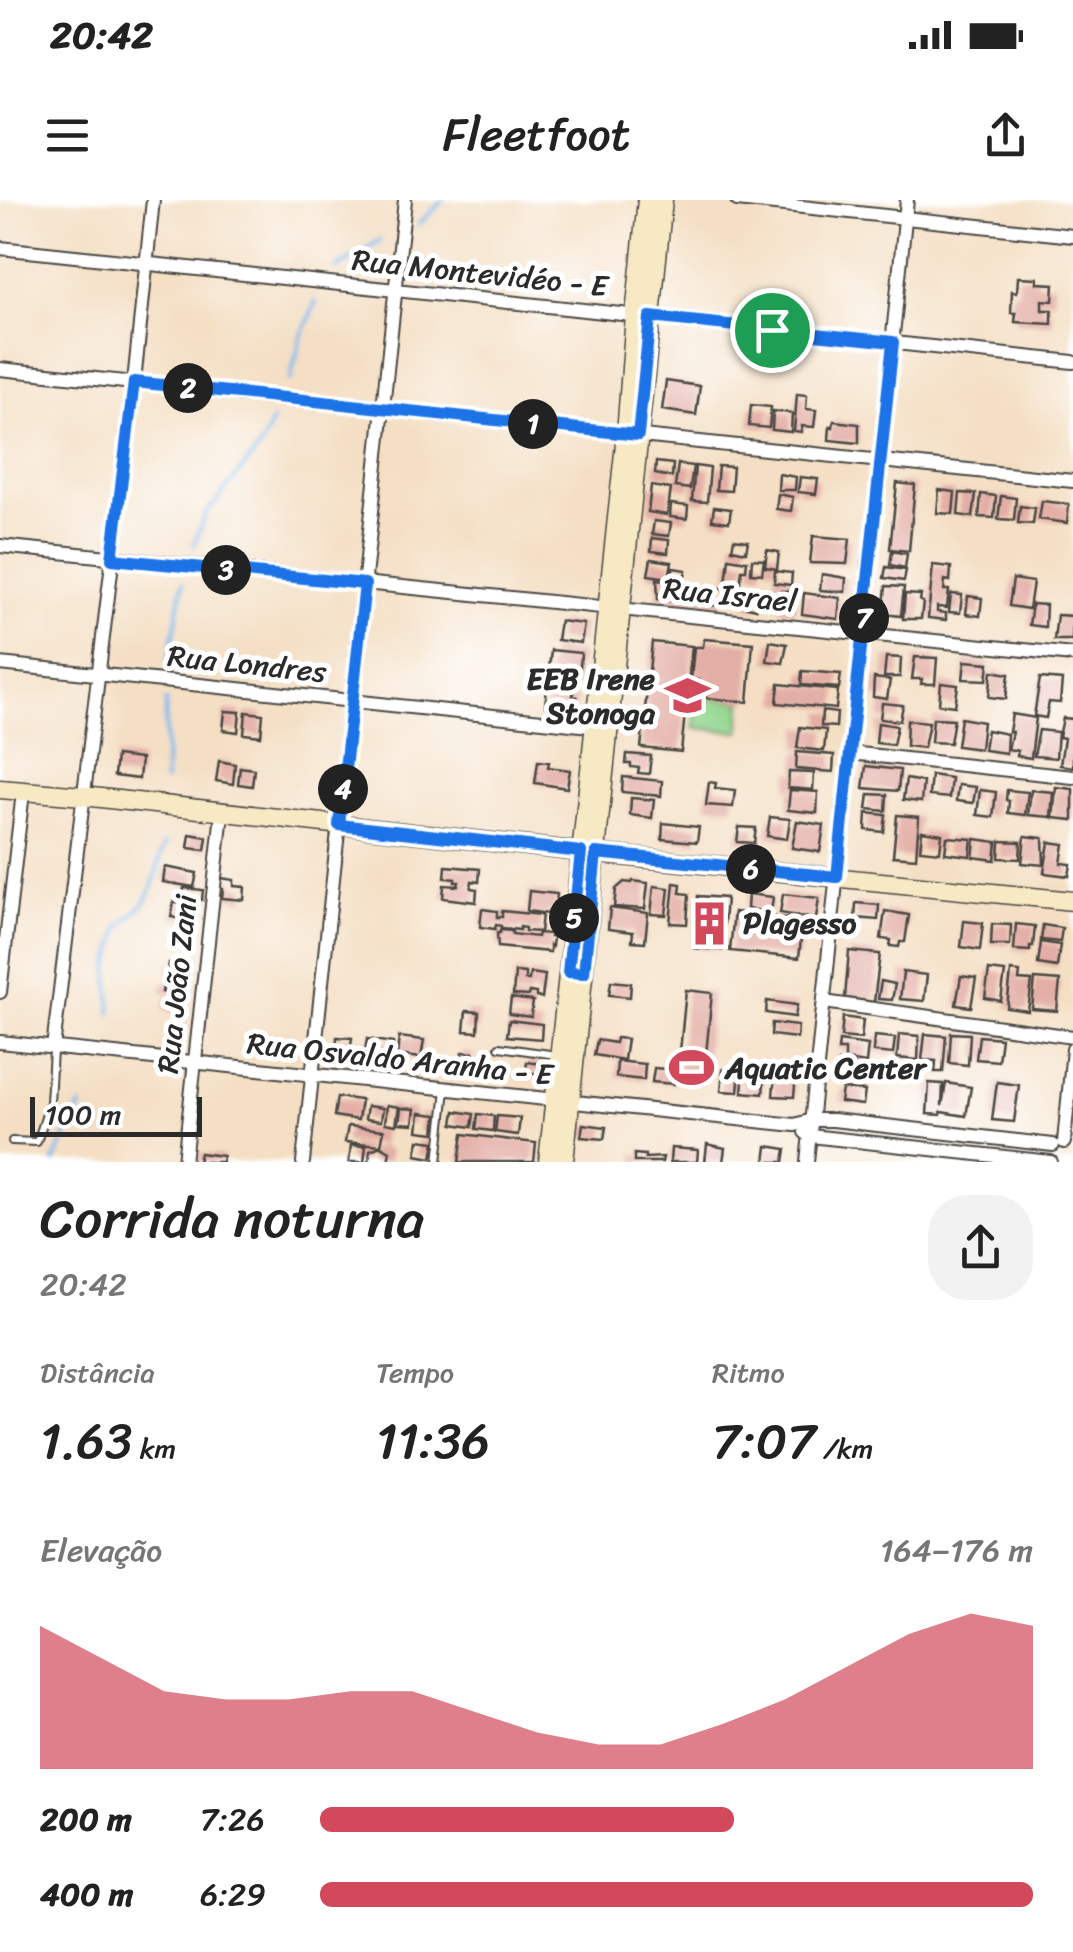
<!DOCTYPE html>
<html lang="pt">
<meta charset="utf-8">
<style>
body{margin:0;font-family:Sriracha,sans-serif;background:#f2f2f2;color:#222;height:100vh;display:flex;flex-direction:column;font-size:38px;white-space:nowrap}
*{box-sizing:border-box;margin:0}
p{font-size:32px;color:#767676}
.icon{flex:none;width:55px;height:55px;fill:none;stroke:currentColor;stroke-width:2;stroke-linecap:round;stroke-linejoin:round}
.map{position:relative;height:962px;overflow:hidden}
.side{display:flex;flex-direction:column;background:#fff;flex:1}
.side>*{flex:none}
.scale{position:absolute;left:30px;bottom:25px;width:172px;box-sizing:border-box;padding-left:10px;border:5px solid #2b2b2b;border-top:0;font-size:28px;line-height:35px;white-space:nowrap;color:#2b2b2b;-webkit-text-stroke:8px #fff;paint-order:stroke}
.pin{position:absolute;display:grid;place-items:center;width:85px;height:85px;color:#fff;margin:-42px;border:5px solid #fff;border-radius:50%;box-shadow:0 2px 10px #0007}
.km{position:absolute;width:50px;height:50px;margin:-25px;border-radius:50%;background:#222;color:#fff;font-size:28px;line-height:50px;text-align:center}
.round{display:grid;place-items:center;flex:none;width:105px;height:105px;border-radius:40px;background:#f2f2f2}
.headline{display:flex;align-items:center;justify-content:space-between;height:170px;padding:0 40px}
h1{font-size:55px;font-weight:600;line-height:75px}
.stats{display:grid;grid-template-columns:repeat(3,1fr);gap:15px;height:170px;padding:10px 40px}
.stats div{display:grid;align-content:center}
.stats b{font-size:50px;font-weight:600}
.stats small{font-size:28px;font-weight:400}
.stats p{font-size:28px}
.chart{height:280px;padding:20px 40px}
.chart p{display:flex;justify-content:space-between}
.chart svg{width:100%;height:180px;margin-top:10px;fill:#d1495b;opacity:.7}
ul{padding:0 40px;list-style:none;font-size:32px}
li{display:grid;grid-template-columns:160px 120px 1fr;align-items:center;height:75px}
li i{height:25px;border-radius:12px;background:#d1495b}
.status{display:flex;justify-content:space-between;align-items:center;height:70px;padding:0 50px;background:#fff;direction:ltr}
.status svg{height:28px;fill:currentColor}
header{display:flex;justify-content:space-between;align-items:center;height:130px;padding:0 40px;background:#fff;font-size:45px;font-weight:600}
.map>svg:first-child{display:block}
.green{fill:#92d58e;stroke:#5e805c;stroke-width:2.5}
.lines{fill:none;stroke-linecap:round;stroke-linejoin:round}
.stream{stroke:#79b9ee;stroke-width:4}
.building{fill:#e3aea6}
.lane-casing{stroke:#494642;stroke-width:10}
.street-casing{stroke:#494642;stroke-width:16}
.secondary-casing{stroke:#494642;stroke-width:21}
.lane{stroke:#fff;stroke-width:6}
.street{stroke:#fff;stroke-width:12}
.secondary{stroke:#f6e9c3;stroke-width:18}
.route-casing{stroke:#fff;stroke-width:20}
.route{stroke:#1a73e8;stroke-width:12}
.labels{text-anchor:middle;dominant-baseline:central;stroke-width:10;stroke-linejoin:round;paint-order:stroke}
.street-label{font-size:30px;fill:#2b2b2b;stroke:#fff}
.poi-label{font-size:30px;font-weight:bold;fill:#2b2b2b;stroke:#fff;text-anchor:start}
</style>
<div class="status"><b>20:42</b><svg viewBox="0 0 49 12"><path d="M0 12V9h3v3zM5 12V6h3v6zM10 12V3h3v9zM15 12V0h3v12zM26 1h20v11H26zM47 4h2v5h-2z"/></svg></div>
<header><svg class="icon" aria-label="menu" viewBox="0 0 24 24"><path d="M4 6h16M4 12h16M4 18h16"/></svg>Fleetfoot<svg class="icon" aria-label="share" viewBox="0 0 24 24"><path d="M12 15V3M7 8l5-5 5 5M5 13v7h14v-7"/></svg></header>
<div class="map">
<svg width="1073" height="962" viewBox="0 0 1073 962">
<rect width="100%" height="100%" fill="#fff"/>
<filter id="ink" filterUnits="userSpaceOnUse"><feTurbulence type="fractalNoise" baseFrequency=".01" numOctaves="2"/><feDisplacementMap in="SourceGraphic" scale="20" xChannelSelector="R" yChannelSelector="G"/><feConvolveMatrix kernelMatrix="1 2 1 2 8 2 1 2 1" color-interpolation-filters="sRGB"/></filter>
<filter id="wash" filterUnits="userSpaceOnUse"><feTurbulence type="fractalNoise" baseFrequency=".0048" numOctaves="4" result="noise"/><feDisplacementMap in="SourceGraphic" scale="40" xChannelSelector="R" yChannelSelector="G"/><feGaussianBlur stdDeviation="2.25" result="paint"/><feColorMatrix in="noise" values="0 0 0 0 0 0 0 0 0 0 0 0 0 0 0 0 0 1.4 0 .05"/><feComposite in="paint" operator="in"/></filter>
<g filter="url(#wash)">
<rect width="100%" height="100%" fill="#f4dfc4"/>
<polygon class="green" points="697,497 742,501 740,532 694,528"/>
<g class="lines">
<g class="stream">
<polyline points="419,24 443,0"/>
<polyline points="337,68 380,40"/>
<polyline points="290,180 301,138 316,102"/>
<polyline points="194,345 205,315 261,246 272,221"/>
<polyline points="168,467 183,383"/>
<polyline points="165,581 166,501"/>
<polyline points="111,813 109,770 120,727 146,701 152,688 164,644"/>
<polyline points="54,962 81,906"/>
</g>
</g>
<g id="blocks">
<g class="building">
<polygon points="1018,77 1037,78 1037,83 1054,84 1053,101 1042,100 1042,110 1052,110 1052,124 1015,122 1016,113 1011,113 1012,91 1017,92"/>
<polygon points="666,181 700,186 696,215 662,210"/>
<polygon points="797,194 807,195 806,209 816,210 814,227 802,226 802,232 794,231"/>
<polygon points="751,205 771,207 769,228 749,226"/>
<polygon points="773,211 792,213 791,232 772,230"/>
<polygon points="834,221 859,224 859,243 829,240 830,226 833,227"/>
<polygon points="656,262 673,264 672,277 655,274"/>
<polygon points="678,264 693,266 690,289 675,287"/>
<polygon points="695,266 710,268 707,302 692,301"/>
<polygon points="718,266 733,267 731,291 716,290"/>
<polygon points="779,274 796,277 795,290 778,290"/>
<polygon points="800,277 818,279 816,294 798,292"/>
<polygon points="897,283 915,285 909,351 890,349"/>
<polygon points="651,286 671,289 667,315 648,312"/>
<polygon points="939,290 955,292 953,314 937,313"/>
<polygon points="960,293 976,294 973,317 958,315"/>
<polygon points="778,294 793,297 791,311 776,309"/>
<polygon points="981,294 996,296 994,318 979,317"/>
<polygon points="1001,296 1016,298 1014,320 998,319"/>
<polygon points="1042,301 1069,304 1067,323 1039,319"/>
<polygon points="671,304 688,306 687,319 670,317"/>
<polygon points="1020,306 1035,308 1033,324 1018,323"/>
<polygon points="714,307 731,309 729,322 712,320"/>
<polygon points="654,321 671,323 669,336 652,334"/>
<polygon points="813,336 850,339 847,364 810,363"/>
<polygon points="652,338 669,340 668,353 651,351"/>
<polygon points="734,339 748,341 746,352 732,349"/>
<polygon points="767,350 779,352 777,369 765,367"/>
<polygon points="892,351 907,354 905,368 890,365"/>
<polygon points="729,358 747,361 746,370 742,370 740,385 726,383"/>
<polygon points="651,359 672,362 669,378 648,375"/>
<polygon points="752,359 764,360 762,374 751,373"/>
<polygon points="933,365 951,367 950,381 945,380 944,390 949,390 947,408 937,407 937,412 946,413 946,420 928,418"/>
<polygon points="886,367 906,370 904,381 884,378"/>
<polygon points="673,368 686,370 684,381 671,379"/>
<polygon points="775,371 792,373 791,385 774,383"/>
<polygon points="822,374 846,378 845,392 820,390"/>
<polygon points="657,379 697,384 695,403 658,399"/>
<polygon points="1013,379 1033,382 1029,409 1009,406"/>
<polygon points="698,384 726,389 725,406 696,404"/>
<polygon points="886,386 904,387 901,416 883,414"/>
<polygon points="780,391 796,391 794,412 779,410"/>
<polygon points="804,393 840,398 838,419 802,414"/>
<polygon points="905,394 921,395 920,401 923,402 921,419 903,419"/>
<polygon points="951,394 962,395 960,413 949,412"/>
<polygon points="745,395 758,396 756,409 743,406"/>
<polygon points="968,396 982,398 980,416 966,414"/>
<polygon points="1032,404 1046,405 1045,427 1029,425"/>
<polygon points="1057,415 1073,416 1072,440 1054,440"/>
<polygon points="560,421 584,424 581,443 557,440"/>
<polygon points="704,439 753,443 748,502 697,497 699,480 691,479 694,447 703,447"/>
<polygon points="770,441 787,444 783,463 767,461"/>
<polygon points="652,442 692,446 681,552 641,548"/>
<polygon points="551,450 581,453 580,467 576,466 576,474 579,475 578,487 574,487 573,496 577,497 575,509 545,506"/>
<polygon points="886,457 901,458 900,477 884,477"/>
<polygon points="915,457 937,458 935,484 921,484 922,479 912,479"/>
<polygon points="965,461 989,463 987,480 963,479"/>
<polygon points="802,471 841,474 839,488 801,485"/>
<polygon points="992,471 1009,474 1006,499 989,497"/>
<polygon points="874,478 890,480 887,499 873,497"/>
<polygon points="1040,478 1062,480 1060,503 1049,502 1046,518 1034,516"/>
<polygon points="941,483 958,485 955,506 939,504"/>
<polygon points="779,484 838,490 836,509 777,503"/>
<polygon points="882,503 903,505 900,521 880,519"/>
<polygon points="225,511 240,512 238,532 223,530"/>
<polygon points="822,511 837,513 836,527 821,526"/>
<polygon points="246,512 263,514 261,536 244,534"/>
<polygon points="1012,514 1036,518 1031,558 1017,556 1018,551 1008,549 1012,532 1009,532"/>
<polygon points="933,518 954,519 950,543 931,542"/>
<polygon points="961,518 983,522 980,549 957,546"/>
<polygon points="1063,518 1073,519 1073,567 1060,565 1064,538 1059,537"/>
<polygon points="907,520 929,522 924,548 906,546"/>
<polygon points="878,523 897,526 893,545 876,543"/>
<polygon points="800,527 826,530 824,551 797,548"/>
<polygon points="987,530 1007,534 1006,553 984,550"/>
<polygon points="1039,530 1058,532 1056,558 1034,556"/>
<polygon points="797,552 834,555 833,572 796,569"/>
<polygon points="627,554 651,556 649,574 638,573 639,568 631,567 631,564 626,564"/>
<polygon points="116,556 141,559 139,579 114,576"/>
<polygon points="219,561 235,564 233,584 216,581"/>
<polygon points="538,561 549,562 548,567 570,570 567,588 535,583"/>
<polygon points="866,566 900,570 898,591 863,588"/>
<polygon points="240,567 254,569 252,586 238,584"/>
<polygon points="789,572 814,573 813,590 788,588"/>
<polygon points="931,575 951,578 949,598 929,596"/>
<polygon points="623,577 662,581 661,596 622,592"/>
<polygon points="906,579 923,582 921,602 903,600"/>
<polygon points="709,582 716,583 715,588 735,590 733,607 706,605"/>
<polygon points="958,585 976,587 973,603 956,601"/>
<polygon points="1056,587 1073,589 1073,620 1053,618"/>
<polygon points="790,590 818,592 817,613 788,610"/>
<polygon points="980,590 996,592 993,617 977,615"/>
<polygon points="1007,590 1028,592 1025,615 1008,613 1009,601 1006,600"/>
<polygon points="1031,590 1053,592 1051,617 1028,615"/>
<polygon points="869,594 887,595 886,611 867,609"/>
<polygon points="631,598 654,600 652,618 630,615"/>
<polygon points="867,613 886,615 884,632 866,630"/>
<polygon points="897,615 919,617 916,658 893,656"/>
<polygon points="770,617 790,619 787,639 767,636"/>
<polygon points="797,621 824,625 820,652 792,648"/>
<polygon points="663,623 699,627 697,642 662,639"/>
<polygon points="739,627 756,628 754,643 737,642"/>
<polygon points="922,631 942,634 940,652 920,650"/>
<polygon points="190,634 207,637 205,650 188,648"/>
<polygon points="1025,636 1043,638 1044,665 1022,663"/>
<polygon points="947,637 972,639 970,656 945,653"/>
<polygon points="975,639 997,642 995,660 973,657"/>
<polygon points="1000,641 1021,642 1020,659 999,658"/>
<polygon points="1049,642 1064,644 1061,663 1071,664 1069,676 1044,673"/>
<polygon points="446,666 480,669 479,682 472,681 471,688 477,689 476,702 443,698 444,685 458,686 459,682 455,682 455,679 445,678"/>
<polygon points="165,667 197,673 194,687 163,682"/>
<polygon points="221,678 234,680 234,686 245,687 244,700 222,698 223,689 220,688"/>
<polygon points="633,681 648,683 645,709 614,707 616,689 624,682 632,683"/>
<polygon points="674,683 681,684 680,693 689,694 687,724 670,723"/>
<polygon points="654,686 669,688 666,715 651,714"/>
<polygon points="184,688 203,690 202,700 182,698"/>
<polygon points="529,691 557,694 555,710 549,710 549,714 527,711"/>
<polygon points="748,694 773,697 771,712 747,709"/>
<polygon points="783,694 819,698 816,719 780,713"/>
<polygon points="698,696 726,698 722,750 694,748"/>
<polygon points="174,702 197,706 194,721 171,717"/>
<polygon points="856,703 879,705 878,720 855,718"/>
<polygon points="610,708 648,713 645,742 632,741 633,732 608,729"/>
<polygon points="482,709 497,711 497,717 502,717 502,711 542,715 540,732 525,731 525,728 520,727 520,730 501,728 501,726 496,725 495,729 480,727"/>
<polygon points="885,711 909,715 905,742 900,742 899,747 890,746 891,740 881,739"/>
<polygon points="734,712 803,720 799,758 730,751"/>
<polygon points="964,721 983,723 980,750 961,747"/>
<polygon points="992,724 1011,725 1010,745 991,745"/>
<polygon points="1016,724 1035,726 1033,746 1030,746 1030,751 1014,750"/>
<polygon points="1043,725 1062,728 1060,742 1041,740"/>
<polygon points="500,730 512,731 512,734 537,737 538,733 551,734 550,737 553,737 552,746 550,745 550,752 498,747 497,733 500,733"/>
<polygon points="1041,742 1060,745 1057,767 1038,764"/>
<polygon points="849,751 880,754 874,802 845,798"/>
<polygon points="169,763 190,767 187,779 167,775"/>
<polygon points="989,770 1005,772 1001,801 985,798"/>
<polygon points="1011,771 1020,772 1019,780 1032,781 1028,811 1007,808"/>
<polygon points="515,772 525,773 525,780 529,780 530,773 545,775 542,798 536,797 536,793 529,792 528,796 513,795"/>
<polygon points="903,772 927,775 924,801 900,799"/>
<polygon points="961,776 976,778 971,807 956,805"/>
<polygon points="1035,779 1060,781 1057,811 1032,809"/>
<polygon points="611,781 631,783 630,797 609,795"/>
<polygon points="881,781 895,784 892,800 878,799"/>
<polygon points="164,782 181,785 179,795 162,792"/>
<polygon points="686,790 712,793 704,875 678,872"/>
<polygon points="166,797 185,802 181,815 163,809"/>
<polygon points="511,798 533,801 531,817 509,814"/>
<polygon points="767,801 797,805 795,817 766,813"/>
<polygon points="466,811 479,812 478,832 464,831"/>
<polygon points="843,817 863,820 861,839 841,837"/>
<polygon points="509,820 542,824 541,839 507,836"/>
<polygon points="772,823 798,826 797,838 771,835"/>
<polygon points="951,833 970,834 968,865 949,863"/>
<polygon points="899,834 919,836 918,860 897,858"/>
<polygon points="925,834 946,836 943,872 935,872 936,861 922,860"/>
<polygon points="874,836 895,838 893,854 873,852"/>
<polygon points="979,836 1001,838 998,861 976,859"/>
<polygon points="337,837 352,838 349,860 335,859"/>
<polygon points="399,837 424,840 421,858 397,855"/>
<polygon points="616,838 627,839 624,860 594,855 597,840 615,843"/>
<polygon points="367,839 393,843 390,860 364,856"/>
<polygon points="839,841 868,845 866,863 845,860 845,850 838,850"/>
<polygon points="462,852 473,853 472,868 461,867"/>
<polygon points="617,861 645,864 644,880 616,877"/>
<polygon points="527,862 542,864 541,874 526,872"/>
<polygon points="838,862 854,864 850,884 836,882"/>
<polygon points="654,868 676,870 674,884 652,882"/>
<polygon points="744,868 765,870 763,894 742,892"/>
<polygon points="723,869 740,871 738,892 721,891"/>
<polygon points="775,873 796,874 794,897 773,896"/>
<polygon points="997,882 1019,885 1014,922 992,920"/>
<polygon points="929,883 943,884 942,906 946,883 971,887 966,916 941,912 941,915 927,914"/>
<polygon points="842,889 865,891 863,905 840,902"/>
<polygon points="337,897 361,900 358,920 334,916"/>
<polygon points="387,905 399,907 396,925 385,923"/>
<polygon points="367,906 383,908 381,921 365,919"/>
<polygon points="401,908 415,909 413,924 399,923"/>
<polygon points="455,911 474,914 472,927 453,924"/>
<polygon points="420,913 437,915 435,933 418,931"/>
<polygon points="478,914 494,916 493,931 476,929"/>
<polygon points="497,916 520,918 518,935 495,932"/>
<polygon points="583,924 606,927 604,939 581,937"/>
<polygon points="348,926 384,930 381,945 345,942"/>
<polygon points="463,934 536,943 534,962 459,962"/>
<polygon points="419,940 435,942 432,958 416,955"/>
<polygon points="707,944 725,948 723,962 705,962"/>
<polygon points="351,945 366,946 364,962 349,962"/>
<polygon points="381,946 390,951 388,962 369,962 370,950"/>
<polygon points="767,946 786,949 784,962 765,962"/>
<polygon points="671,948 698,950 697,962 670,962"/>
<polygon points="200,953 223,956 222,962 198,962"/>
<polygon points="634,954 645,955 645,958 663,957 662,962 634,962"/>
</g>
</g>
</g>
<g filter="url(#ink)">
<use href="#blocks" fill-opacity="0" stroke="#494642" stroke-width="2.5"/>
<g class="lines">
<defs>
<g id="lane">
<polyline points="499,847 557,855"/>
<polyline points="12,941 37,942 50,902 53,850"/>
<polyline points="438,962 446,889"/>
</g>
<g id="street">
<polyline points="737,0 1073,36"/>
<polyline points="0,48 1073,162"/>
<polyline points="0,169 1073,281"/>
<polyline points="0,346 1073,455"/>
<polyline points="0,464 600,527"/>
<polyline points="850,553 1073,577"/>
<polyline points="0,792 23,592"/>
<polyline points="824,802 1073,837"/>
<polyline points="0,842 795,925 812,920 833,920 1053,945"/>
<polyline points="53,848 134,182 153,0"/>
<polyline points="805,932 810,936 1051,962"/>
<polyline points="1064,942 1073,849"/>
<polyline points="184,962 222,613"/>
<polyline points="303,962 405,0"/>
<polyline points="807,962 907,0"/>
</g>
<g id="secondary">
<polyline points="0,589 83,596 581,652 1073,701"/>
<polyline points="548,962 626,234 635,115 647,0"/>
<polyline points="564,962 663,0"/>
</g>
</defs>
<use href="#lane" class="lane-casing"/>
<use href="#street" class="street-casing"/>
<use href="#secondary" class="secondary-casing"/>
<use href="#lane" class="lane"/>
<use href="#street" class="street"/>
<use href="#secondary" class="secondary"/>
</g>
</g>
<g class="lines" filter="url(#ink)">
<defs>
<polygon id="route" points="650,117 893,142 837,677 596,653 584,773 568,772 581,652 339,625 365,384 112,359 134,182 638,235"/>
</defs>
<use href="#route" class="route-casing"/>
<use href="#route" class="route"/>
</g>
<defs>
<symbol id="school-bare" viewBox="-9 -9 18 18"><path d="M0-5L7-2L0 1L-7-2ZM-4 1L0 2.5L4 1V4Q0 6-4 4Z" fill="#d1495b" stroke="#fff" stroke-width="2.5" paint-order="stroke"/></symbol>
<symbol id="building-bare" viewBox="-9 -9 18 18"><path d="M-4-6H4V6H1V3H-1V6H-4ZM-2.5-4.3h1.7v1.8h-1.7ZM.8-4.3h1.7v1.8H.8ZM-2.5-1h1.7V.8h-1.7ZM.8-1h1.7V.8H.8Z" fill="#d1495b" stroke="#fff" stroke-width="2.5" paint-order="stroke"/></symbol>
<symbol id="stadium-bare" viewBox="-9 -9 18 18"><path d="M0-5a6.5 5 0 1 0 0 10a6.5 5 0 1 0 0-10ZM-3.5-1.8h7v3.6h-7Z" fill="#d1495b" stroke="#fff" stroke-width="2.5" paint-order="stroke"/></symbol>
</defs>
<g fill-rule="evenodd">
<use href="#school-bare" x="656" y="464" width="63" height="63"/>
<use href="#building-bare" x="678" y="692" width="63" height="63"/>
<use href="#stadium-bare" x="660" y="836" width="63" height="63"/>
</g>
<g class="labels">
<g class="street-label">
<text transform="translate(480 73) rotate(6)">Rua Montevidéo - E</text>
<text transform="translate(730 395) rotate(6)">Rua Israel</text>
<text transform="translate(247 464) rotate(6)">Rua Londres</text>
<text transform="translate(177 784) rotate(-84)">Rua João Zani</text>
<text transform="translate(400 859) rotate(6)">Rua Osvaldo Aranha - E</text>
</g>
<g class="poi-label">
<text x="655" y="479" text-anchor="end">EEB Irene<tspan x="655" dy="34">Stonoga</tspan></text>
<text x="743" y="723">Plagesso</text>
<text x="725" y="868">Aquatic Center</text>
</g>
</g>
</svg>
<div class="scale">100 m</div>
<div class="pin" style="left:772px;top:130px;background:#1e9e55"><svg class="icon" aria-label="arrive" viewBox="0 0 24 24"><path d="M6 21V4h12l-3 4 3 4H6"/></svg></div>
<b class="km" style="left:533px;top:224px">1</b>
<b class="km" style="left:188px;top:188px">2</b>
<b class="km" style="left:226px;top:370px">3</b>
<b class="km" style="left:343px;top:589px">4</b>
<b class="km" style="left:574px;top:718px">5</b>
<b class="km" style="left:751px;top:669px">6</b>
<b class="km" style="left:864px;top:418px">7</b>
</div>
<section class="side">
<div class="headline"><div><h1>Corrida noturna</h1><p>20:42</p></div><a class="round"><svg class="icon" aria-label="share" viewBox="0 0 24 24"><path d="M12 15V3M7 8l5-5 5 5M5 13v7h14v-7"/></svg></a></div>
<div class="stats">
<div><p>Distância</p><b>1.63<small> km</small></b></div>
<div><p>Tempo</p><b>11:36</b></div>
<div><p>Ritmo</p><b>7:07<small> /km</small></b></div>
</div>
<div class="chart"><p><span>Elevação</span>164–176 m</p>
<svg viewBox="0 0 160 44" preserveAspectRatio="none"><path d="M0 44V9L10 17L20 25L30 27L40 27L50 25L60 25L70 30L80 35L90 38L100 38L110 33L120 27L130 19L140 11L150 6L160 9V44z"/></svg>
</div>
<ul>
<li><b>200 m</b>7:26<i style="width:58%"></i></li>
<li><b>400 m</b>6:29<i style="width:100%"></i></li>
</ul>
</section>
